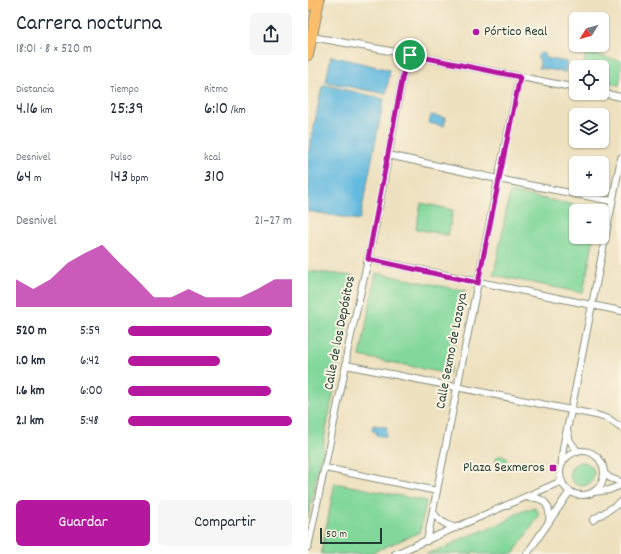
<!DOCTYPE html>
<html lang="es">
<meta charset="utf-8">
<style>
body{margin:0;font-family:Dekko,sans-serif;background:#f6f6f7;color:#1f2937;height:100vh;display:flex;flex-direction:column;font-size:15px;white-space:nowrap}
*{box-sizing:border-box;margin:0}
p{font-size:13px;color:#747a83}
.icon{flex:none;width:22px;height:22px;fill:none;stroke:currentColor;stroke-width:2;stroke-linecap:round;stroke-linejoin:round}
.map{position:relative;flex:1;overflow:hidden}
.drawer{display:flex;flex-direction:column;background:#fff;width:308px}
.drawer>*{flex:none}
.needle{width:26px;rotate:233deg}
.controls{position:absolute;left:261px;top:12px;display:grid;gap:8px}
.controls a{display:grid;place-items:center;width:40px;height:40px;border-radius:6px;background:#fff;box-shadow:0 1px 3px #0004;font-size:20px}
.scale{position:absolute;left:12px;bottom:10px;width:62px;box-sizing:border-box;padding-left:4px;border:2px solid #1f3d34;border-top:0;font-size:11px;line-height:14px;white-space:nowrap;color:#1f3d34;-webkit-text-stroke:3px #fcf5e5;paint-order:stroke}
.pin{position:absolute;display:grid;place-items:center;width:34px;height:34px;color:#fff;margin:-17px;border:2px solid #fff;border-radius:50%;box-shadow:0 1px 4px #0007}
.round{display:grid;place-items:center;flex:none;width:42px;height:42px;border-radius:6px;background:#f6f6f7}
.headline{display:flex;align-items:center;justify-content:space-between;height:68px;padding:0 16px}
h1{font-size:22px;font-weight:600;line-height:30px}
.metrics{display:grid;grid-template-columns:repeat(3,1fr);gap:6px;height:68px;padding:4px 16px}
.metrics div{display:grid;align-content:center}
.metrics b{font-size:17px;font-weight:600}
.metrics small{font-size:11px;font-weight:400}
.metrics p{font-size:11px}
.chart{height:112px;padding:8px 16px}
.chart p{display:flex;justify-content:space-between}
.chart svg{width:100%;height:72px;margin-top:4px;fill:#b5179e;opacity:.7}
.button{display:flex;gap:8px;margin-top:auto;padding:8px 16px}
.button a{flex:1;height:46px;border-radius:6px;background:#b5179e;color:#fff;font-size:16px;font-weight:600;line-height:46px;text-align:center}
.button a+a{background:#f6f6f7;color:#1f2937}
ul{padding:0 16px;list-style:none;font-size:13px}
li{display:grid;grid-template-columns:64px 48px 1fr;align-items:center;height:30px}
li i{height:10px;border-radius:5px;background:#b5179e}
main{display:flex;flex:1;min-height:0}
.map>svg:first-child{display:block}
.green{fill:#82d89b;stroke:#508a68}
.water{fill:#63bae0;stroke:#417c8a}
.lines{fill:none;stroke-linecap:round;stroke-linejoin:round}
.street-casing{stroke:#868f7a;stroke-width:8}
.primary-casing{stroke:#868f7a;stroke-width:12}
.street{stroke:#fff;stroke-width:6}
.primary{stroke:#fabe6d;stroke-width:10}
.route-casing{stroke:#fff;stroke-width:8}
.route{stroke:#b5179e;stroke-width:5}
.poi-dot{fill:#b5179e;stroke:#fcf5e5;stroke-width:1.5}
.labels{text-anchor:middle;dominant-baseline:central;stroke-width:4;stroke-linejoin:round;paint-order:stroke}
.poi-label{font-size:14px;fill:#1f3d34;stroke:#fcf5e5;text-anchor:start}
.street-label{font-size:14px;fill:#1f3d34;stroke:#fcf5e5}
</style>
<main>
<section class="drawer">
<div class="headline"><div><h1>Carrera nocturna</h1><p>18:01 · 8 × 520 m</p></div><a class="round"><svg class="icon" aria-label="share" viewBox="0 0 24 24"><path d="M12 15V3M7 8l5-5 5 5M5 13v7h14v-7"/></svg></a></div>
<div class="metrics">
<div><p>Distancia</p><b>4.16<small> km</small></b></div>
<div><p>Tiempo</p><b>25:39</b></div>
<div><p>Ritmo</p><b>6:10<small> /km</small></b></div>
</div>
<div class="metrics">
<div><p>Desnivel</p><b>64<small> m</small></b></div>
<div><p>Pulso</p><b>143<small> bpm</small></b></div>
<div><p>kcal</p><b>310</b></div>
</div>
<div class="chart"><p><span>Desnivel</span>21–27 m</p>
<svg viewBox="0 0 160 44" preserveAspectRatio="none"><path d="M0 44V27L10 33L20 27L30 17L40 11L50 6L60 17L70 27L80 38L90 38L100 33L110 38L120 38L130 38L140 33L150 27L160 27V44z"/></svg>
</div>
<ul>
<li><b>520 m</b>5:59<i style="width:88%"></i></li>
<li><b>1.0 km</b>6:42<i style="width:56%"></i></li>
<li><b>1.6 km</b>6:00<i style="width:87%"></i></li>
<li><b>2.1 km</b>5:48<i style="width:100%"></i></li>
</ul>
<div class="button"><a>Guardar</a><a>Compartir</a></div>
</section>
<div class="map">
<svg width="313" height="554" viewBox="0 0 313 554">
<rect width="100%" height="100%" fill="#fcf5e5"/>
<filter id="ink" filterUnits="userSpaceOnUse"><feTurbulence type="fractalNoise" baseFrequency=".025" numOctaves="2"/><feDisplacementMap in="SourceGraphic" scale="8" xChannelSelector="R" yChannelSelector="G"/><feConvolveMatrix kernelMatrix="1 2 1 2 8 2 1 2 1" color-interpolation-filters="sRGB"/></filter>
<filter id="wash" filterUnits="userSpaceOnUse"><feTurbulence type="fractalNoise" baseFrequency=".012" numOctaves="4" result="noise"/><feDisplacementMap in="SourceGraphic" scale="16" xChannelSelector="R" yChannelSelector="G"/><feGaussianBlur stdDeviation="0.9" result="paint"/><feColorMatrix in="noise" values="0 0 0 0 0 0 0 0 0 0 0 0 0 0 0 0 0 1.4 0 .05"/><feComposite in="paint" operator="in"/></filter>
<g filter="url(#wash)">
<rect width="100%" height="100%" fill="#eee1c0"/>
<g class="green">
<polygon points="278,53 313,61 313,77 311,85 294,81 294,67 275,67"/>
<polygon points="202,192 292,210 268,211 268,237 286,237 275,293 186,275"/>
<polygon points="113,203 145,210 140,235 108,229"/>
<polygon points="0,271 46,276 48,282 16,439 16,442 14,456 12,458 0,518"/>
<polygon points="68,273 158,291 141,374 52,356"/>
<circle cx="193" cy="461" r="5.5"/>
<circle cx="274" cy="474" r="12"/>
<polygon points="27,483 118,501 112,532 61,554 13,554"/>
<polygon points="227,508 231,513 231,516 205,554 170,554 166,551 164,554 118,554 137,548 155,538 195,523 205,516 215,511"/>
</g>
<g class="water">
<polygon points="234,53 236,54 238,58 259,62 257,72 231,68 232,61 229,56"/>
<polygon points="23,56 82,70 78,94 18,82"/>
<polygon points="17,85 76,99 52,219 51,220 0,211 0,155 14,87"/>
<polygon points="123,115 138,118 136,126 121,123"/>
<polygon points="65,425 79,427 78,437 68,435 69,432 64,431"/>
</g>
</g>
<g filter="url(#ink)">
<g class="lines">
<defs>
<g id="street">
<polyline points="4,37 99,54 268,88"/>
<polyline points="293,93 313,97"/>
<polyline points="80,155 190,179 304,201"/>
<polyline points="60,259 313,311"/>
<polyline points="38,365 288,415 301,419 313,428"/>
<polyline points="259,430 262,441 270,452"/>
<circle cx="274" cy="473" r="22"/>
<path d="M254 464C253 446 260 428 263 411L313 158"/>
<polyline points="17,468 129,491"/>
<polyline points="296,473 302,478 313,482"/>
<polyline points="286,492 301,490 313,485"/>
<path d="M221 498C237 496 243 507 241 522"/>
<path d="M125 512C130 521 138 525 148 528"/>
<polyline points="285,520 313,502"/>
<polyline points="119,541 193,165 212,77"/>
<polyline points="0,547 38,365 39,353 67,228 99,54"/>
<polyline points="87,554 254,481"/>
<polyline points="219,554 262,491"/>
</g>
<g id="primary">
<polyline points="0,6 1,0"/>
<polyline points="0,55 11,0"/>
</g>
</defs>
<use href="#street" class="street-casing"/>
<use href="#primary" class="primary-casing"/>
<use href="#street" class="street"/>
<use href="#primary" class="primary"/>
</g>
</g>
<g class="lines" filter="url(#ink)">
<defs>
<polygon id="route" points="99,54 212,77 170,283 60,259"/>
</defs>
<use href="#route" class="route-casing"/>
<use href="#route" class="route"/>
</g>
<g class="poi-dot">
<circle cx="168" cy="32" r="4"/>
<rect x="241" y="464" width="8" height="8" rx="2"/>
</g>
<g class="labels">
<g class="poi-label">
<text x="176" y="32">Pórtico Real</text>
<text x="237" y="468" text-anchor="end">Plaza Sexmeros</text>
</g>
<g class="street-label">
<text transform="translate(32 333) rotate(-79)">Calle de los Depósitos</text>
<text transform="translate(144 351) rotate(-79)">Calle Sexmo de Lozoya</text>
</g>
</g>
</svg>
<div class="controls">
<a><svg class="needle" viewBox="-14 -14 28 28"><path d="M0-13l5 13h-10z" fill="#e53935"/><path d="M0 13l5-13h-10z" fill="#747a83"/></svg></a>
<a><svg class="icon" aria-label="locate" viewBox="0 0 24 24"><circle cx="12" cy="12" r="6"/><path d="M12 2v4M12 18v4M2 12h4M18 12h4"/></svg></a>
<a><svg class="icon" aria-label="layers" viewBox="0 0 24 24"><path d="M12 4l9 5-9 5-9-5zM3 14l9 5 9-5"/></svg></a>
<a>+</a>
<a>−</a>
</div>
<div class="scale">50 m</div>
<div class="pin" style="left:102px;top:55px;background:#1e9e55"><svg class="icon" aria-label="arrive" viewBox="0 0 24 24"><path d="M6 21V4h12l-3 4 3 4H6"/></svg></div>
</div>
</main>
